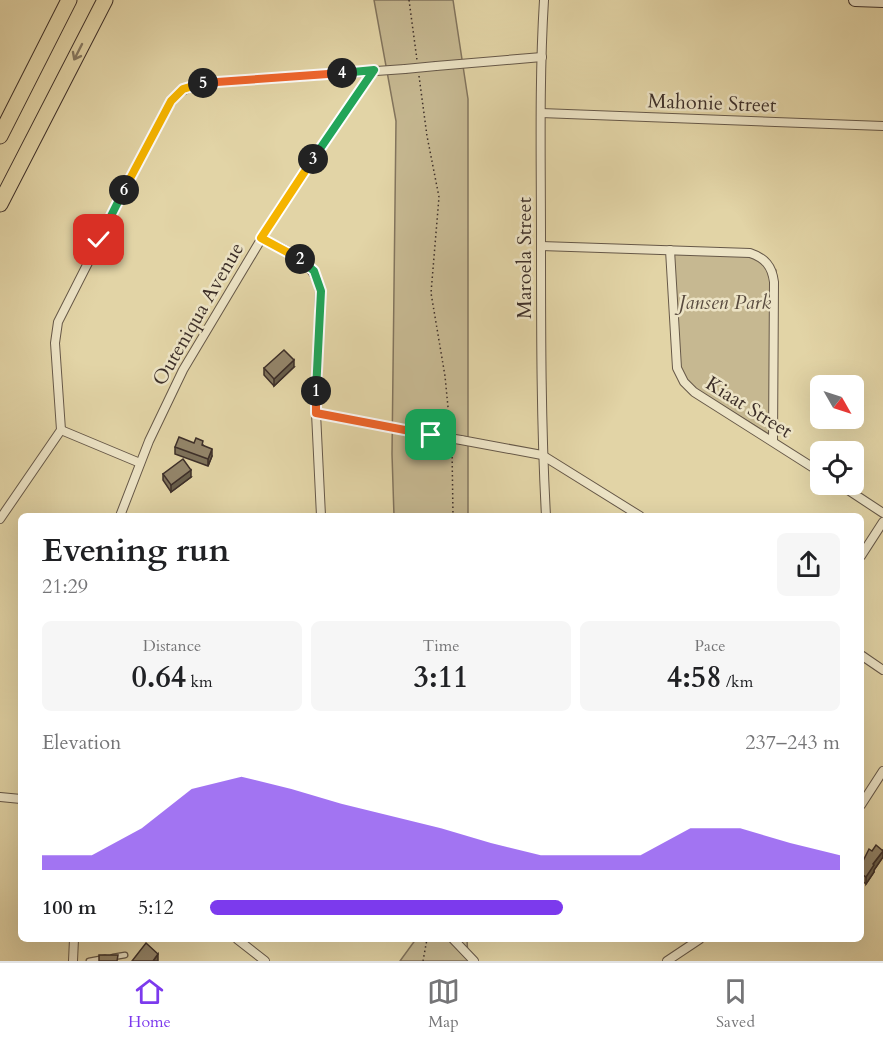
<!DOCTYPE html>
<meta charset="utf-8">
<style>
body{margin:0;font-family:Cardo,serif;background:#f6f6f6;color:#202124;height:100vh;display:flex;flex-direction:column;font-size:22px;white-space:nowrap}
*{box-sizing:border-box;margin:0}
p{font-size:20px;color:#757577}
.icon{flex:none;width:33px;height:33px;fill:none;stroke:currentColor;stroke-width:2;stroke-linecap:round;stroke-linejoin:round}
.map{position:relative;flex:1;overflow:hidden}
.drawer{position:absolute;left:18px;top:513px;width:846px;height:429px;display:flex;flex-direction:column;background:#fff;border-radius:9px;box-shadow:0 6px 24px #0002}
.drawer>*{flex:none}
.needle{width:39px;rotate:129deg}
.buttons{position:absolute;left:810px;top:375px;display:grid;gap:12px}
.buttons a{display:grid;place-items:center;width:54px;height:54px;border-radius:9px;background:#fff;box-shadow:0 6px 24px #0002;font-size:30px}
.pin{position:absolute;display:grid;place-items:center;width:51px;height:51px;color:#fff;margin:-26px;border-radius:12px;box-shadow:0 3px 9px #0006}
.km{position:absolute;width:30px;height:30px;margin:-15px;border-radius:50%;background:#222;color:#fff;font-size:16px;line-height:30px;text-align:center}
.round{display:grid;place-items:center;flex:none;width:63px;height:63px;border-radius:9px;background:#f6f6f6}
.overview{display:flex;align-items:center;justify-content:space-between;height:102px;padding:0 24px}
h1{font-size:33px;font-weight:700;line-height:45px}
.metrics{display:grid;grid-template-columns:repeat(3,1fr);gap:9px;height:102px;padding:6px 24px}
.metrics div{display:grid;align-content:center;border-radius:9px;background:#f6f6f6;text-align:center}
.metrics b{font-size:30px;font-weight:700}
.metrics small{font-size:16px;font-weight:400}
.metrics p{font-size:16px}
.chart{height:168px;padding:12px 24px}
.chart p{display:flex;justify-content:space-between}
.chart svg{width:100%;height:108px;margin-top:6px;fill:#7c3aed;opacity:.7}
ul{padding:0 24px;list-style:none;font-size:20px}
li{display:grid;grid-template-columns:96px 72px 1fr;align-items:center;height:45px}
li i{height:15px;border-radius:8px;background:#7c3aed}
.dock{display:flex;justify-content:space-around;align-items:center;height:84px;border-top:2px solid #e0e0e0;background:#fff;font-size:16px;color:#757577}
.dock a{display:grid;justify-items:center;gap:3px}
.dock .selected{color:#7c3aed}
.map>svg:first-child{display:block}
.green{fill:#c6b891;stroke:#82745d;stroke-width:1.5}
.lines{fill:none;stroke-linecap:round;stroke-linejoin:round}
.lane-casing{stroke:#665848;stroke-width:7}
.street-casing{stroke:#665848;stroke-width:10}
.secondary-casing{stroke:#3d2f29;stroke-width:14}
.highway-casing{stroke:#3d2f29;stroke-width:17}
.path{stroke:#3d2f29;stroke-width:1.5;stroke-dasharray:1.5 3;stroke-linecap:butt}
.lane{stroke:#ece3c5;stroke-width:4.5}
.street{stroke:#ece3c5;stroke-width:8}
.secondary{stroke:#ece3c5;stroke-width:12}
.highway{stroke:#e2d4a6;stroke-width:15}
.street-bridge-casing{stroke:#665848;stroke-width:10;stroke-linecap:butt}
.street-bridge{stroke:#ece3c5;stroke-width:8}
.wall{fill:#7e725b;stroke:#3d2f29;stroke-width:1.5}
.shaded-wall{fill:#675d4a;stroke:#3d2f29;stroke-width:1.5}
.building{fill:#93856a;stroke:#3d2f29;stroke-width:1.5}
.oneway{stroke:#877961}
.split-1-casing{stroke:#fff;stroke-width:12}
.split-2-casing{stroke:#fff;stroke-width:12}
.split-3-casing{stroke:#fff;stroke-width:12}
.split-4-casing{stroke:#fff;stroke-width:12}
.split-5-casing{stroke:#fff;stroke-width:12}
.split-6-casing{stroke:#fff;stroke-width:12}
.split-7-casing{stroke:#fff;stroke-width:12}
.split-1{stroke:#f0652b;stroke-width:8}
.split-2{stroke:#22a559;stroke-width:8}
.split-3{stroke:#f5b400;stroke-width:8}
.split-4{stroke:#22a559;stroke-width:8}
.split-5{stroke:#f0652b;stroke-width:8}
.split-6{stroke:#f5b400;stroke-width:8}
.split-7{stroke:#22a559;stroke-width:8}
.labels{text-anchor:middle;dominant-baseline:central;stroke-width:5;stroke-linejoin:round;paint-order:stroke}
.street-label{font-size:20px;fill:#3d2f29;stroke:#ece3c5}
.park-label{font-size:20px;font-style:italic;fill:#584a3e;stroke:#ece3c5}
</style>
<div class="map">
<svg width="883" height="961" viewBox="0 0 883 961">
<rect width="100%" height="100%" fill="#e2d4a6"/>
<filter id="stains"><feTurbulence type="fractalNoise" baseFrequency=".00333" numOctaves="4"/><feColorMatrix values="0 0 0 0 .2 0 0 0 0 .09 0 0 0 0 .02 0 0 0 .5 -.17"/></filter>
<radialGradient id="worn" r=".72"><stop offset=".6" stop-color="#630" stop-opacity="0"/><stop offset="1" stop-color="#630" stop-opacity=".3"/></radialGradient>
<g class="green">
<polygon points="374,0 453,0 468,99 468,516 394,516 392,454 396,121"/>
<polygon points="750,251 776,270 770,435 687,384 679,366 673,252"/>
<polygon points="416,939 467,939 468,961 400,961"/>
</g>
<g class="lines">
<defs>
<g id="lane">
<polyline points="113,957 125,955"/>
<polyline points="89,961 105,958"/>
</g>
<g id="street">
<path d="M544 0C539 81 541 161 541 242 541 333 541 425 546 516"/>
<polyline points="436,66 542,57"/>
<polyline points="541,113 883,126"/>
<path d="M261 238C287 251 315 260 320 291L316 413 321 516"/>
<path d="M541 246 750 253C765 258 772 266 774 282L773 441"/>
<polyline points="670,250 677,368 684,382 694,392 820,472"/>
<polyline points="316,413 431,435"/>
<polyline points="61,430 140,463"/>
<polyline points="461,440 542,455 640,516"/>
<polyline points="839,484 883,513"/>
<polyline points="120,516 149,441 183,370 278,211 374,71"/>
<path d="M0 519 61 430 55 343 58 322 161 119C173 97 178 89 204 83L405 69"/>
<polyline points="861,556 883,522"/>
<polyline points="861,655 883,670"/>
<polyline points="0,797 21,799"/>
<polyline points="861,805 883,771"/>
<polyline points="237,939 265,961"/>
<polyline points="453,939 474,961"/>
<polyline points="73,961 74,939"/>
<polyline points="667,961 700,939"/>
</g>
<polyline id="secondary" points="855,0 883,1"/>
<g id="highway">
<polyline points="0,136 69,0"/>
<polyline points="0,204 105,0"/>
</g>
</defs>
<use href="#lane" class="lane-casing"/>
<use href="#street" class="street-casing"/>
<use href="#secondary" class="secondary-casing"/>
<use href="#highway" class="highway-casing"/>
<g class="path">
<polyline points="409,0 417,60"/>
<polyline points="419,76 427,136 439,197 431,293 445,376 450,428"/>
<polyline points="452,448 453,516"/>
<polyline points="423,961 427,939"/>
</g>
<use href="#lane" class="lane"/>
<use href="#street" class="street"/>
<use href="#secondary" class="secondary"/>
<use href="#highway" class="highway"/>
<defs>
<g id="street-bridge">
<polyline points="405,69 436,66"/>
<polyline points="431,435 461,440"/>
</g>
</defs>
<use href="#street-bridge" class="street-bridge-casing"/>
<use href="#street-bridge" class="street-bridge"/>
</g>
<g class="wall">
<polygon points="294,367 274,386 264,375 264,368"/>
<polygon points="194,443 203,445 212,456 208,466 175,454 175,447"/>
<polygon points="163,474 191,477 171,492 163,480"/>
<polygon points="883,850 883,857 874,870 874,872 866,884 861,880 861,865 872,851"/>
</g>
<g class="shaded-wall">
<polygon points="294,360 294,367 274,386 274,379"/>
<polygon points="212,449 212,456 208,466 208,459"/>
<polygon points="191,470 191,477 171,492 171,485"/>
<polygon points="883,851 883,857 874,870 874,872 866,884 866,877 873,864"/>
<polygon points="158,954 158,961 153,961"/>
</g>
<g class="building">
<polygon points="284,350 294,360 274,379 264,368"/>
<polygon points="179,437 194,443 196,438 203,441 202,445 212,449 208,459 175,447"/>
<polygon points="183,459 191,470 171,485 163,474"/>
<polygon points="876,845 883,851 873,864 874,865 866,877 861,874 861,865 869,849 872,851"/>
<polygon points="146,943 158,954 153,961 132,961"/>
<polygon points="99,955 118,955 117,961 99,961"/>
</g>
<defs><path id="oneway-shaft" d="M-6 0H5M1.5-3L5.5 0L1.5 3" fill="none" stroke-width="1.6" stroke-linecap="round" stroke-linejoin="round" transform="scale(1.5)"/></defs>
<use class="oneway" href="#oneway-shaft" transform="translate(78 52) rotate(117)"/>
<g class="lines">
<defs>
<polyline id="split-1" points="316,391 316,413 431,435"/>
<polyline id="split-2" points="300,259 314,271 321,291 316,391"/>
<polyline id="split-3" points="300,259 261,238 313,159"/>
<polyline id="split-4" points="313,159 374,70 342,73"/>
<polyline id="split-5" points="203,83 342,73"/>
<polyline id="split-6" points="124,190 171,101 183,89 203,83"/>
<polyline id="split-7" points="99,240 124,190"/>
</defs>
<use href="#split-1" class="split-1-casing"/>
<use href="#split-2" class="split-2-casing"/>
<use href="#split-3" class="split-3-casing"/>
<use href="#split-4" class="split-4-casing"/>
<use href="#split-5" class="split-5-casing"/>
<use href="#split-6" class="split-6-casing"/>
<use href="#split-7" class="split-7-casing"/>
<use href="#split-1" class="split-1"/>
<use href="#split-2" class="split-2"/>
<use href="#split-3" class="split-3"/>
<use href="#split-4" class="split-4"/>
<use href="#split-5" class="split-5"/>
<use href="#split-6" class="split-6"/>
<use href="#split-7" class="split-7"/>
</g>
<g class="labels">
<g class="street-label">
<text transform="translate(712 103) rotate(2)">Mahonie Street</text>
<text transform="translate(524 258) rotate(-90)">Maroela Street</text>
<text transform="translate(198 314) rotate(-60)">Outeniqua Avenue</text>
<text transform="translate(749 407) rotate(32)">Kiaat Street</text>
</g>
<g class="park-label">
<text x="725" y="302">Jansen Park</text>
</g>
</g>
<rect width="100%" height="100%" filter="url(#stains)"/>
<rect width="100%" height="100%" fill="url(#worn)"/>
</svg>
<div class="buttons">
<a><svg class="needle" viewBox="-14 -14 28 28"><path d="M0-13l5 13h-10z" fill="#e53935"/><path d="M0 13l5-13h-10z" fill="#757577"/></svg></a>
<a><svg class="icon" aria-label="locate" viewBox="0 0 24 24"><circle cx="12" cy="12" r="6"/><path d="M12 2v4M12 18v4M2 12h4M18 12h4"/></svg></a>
</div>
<div class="pin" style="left:431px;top:435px;background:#1e9e55"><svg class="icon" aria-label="arrive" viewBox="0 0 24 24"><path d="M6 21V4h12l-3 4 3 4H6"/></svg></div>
<div class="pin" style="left:99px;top:240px;background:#d93025"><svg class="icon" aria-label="check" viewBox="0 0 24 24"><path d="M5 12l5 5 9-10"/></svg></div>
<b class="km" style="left:316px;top:391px">1</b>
<b class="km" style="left:300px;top:259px">2</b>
<b class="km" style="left:313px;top:159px">3</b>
<b class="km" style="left:342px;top:73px">4</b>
<b class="km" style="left:203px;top:83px">5</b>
<b class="km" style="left:124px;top:190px">6</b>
<section class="drawer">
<div class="overview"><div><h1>Evening run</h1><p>21:29</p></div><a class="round"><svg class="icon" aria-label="share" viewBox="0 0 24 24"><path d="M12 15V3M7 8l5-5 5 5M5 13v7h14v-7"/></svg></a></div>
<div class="metrics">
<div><p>Distance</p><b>0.64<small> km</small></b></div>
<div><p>Time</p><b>3:11</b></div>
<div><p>Pace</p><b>4:58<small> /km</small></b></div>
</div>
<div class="chart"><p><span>Elevation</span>237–243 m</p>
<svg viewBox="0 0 160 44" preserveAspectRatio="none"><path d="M0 44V38L10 38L20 27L30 11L40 6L50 11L60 17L70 22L80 27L90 33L100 38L110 38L120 38L130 27L140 27L150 33L160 38V44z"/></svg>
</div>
<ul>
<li><b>100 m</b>5:12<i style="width:56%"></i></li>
</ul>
</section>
</div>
<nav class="dock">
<a class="selected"><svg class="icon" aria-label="home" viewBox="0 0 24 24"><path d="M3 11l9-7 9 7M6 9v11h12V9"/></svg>Home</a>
<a><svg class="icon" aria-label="map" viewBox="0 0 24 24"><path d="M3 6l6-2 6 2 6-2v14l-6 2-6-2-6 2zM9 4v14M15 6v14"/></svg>Map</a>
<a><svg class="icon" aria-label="saved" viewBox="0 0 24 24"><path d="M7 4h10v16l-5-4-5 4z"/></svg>Saved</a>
</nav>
